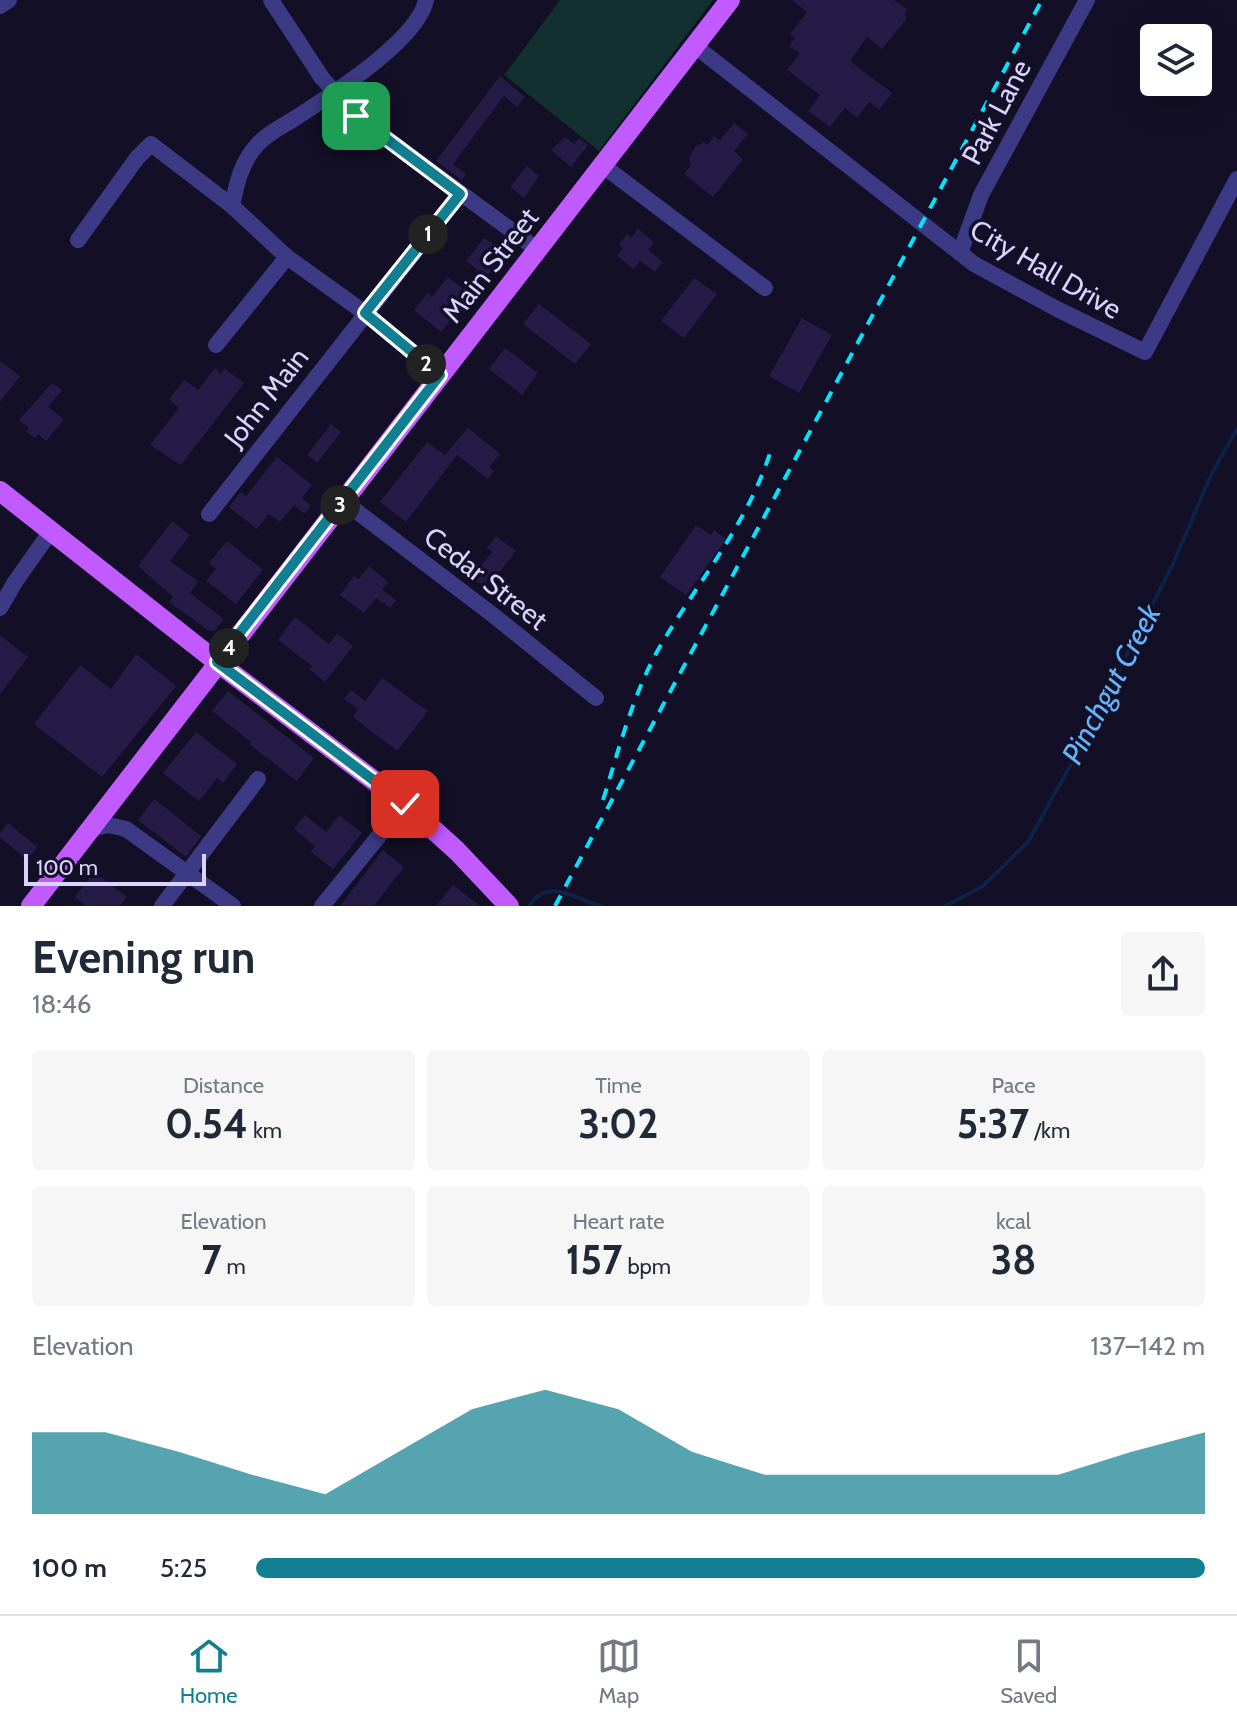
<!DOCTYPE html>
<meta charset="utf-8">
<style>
body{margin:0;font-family:Cabin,sans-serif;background:#f6f6f7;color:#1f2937;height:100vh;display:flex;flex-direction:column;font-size:30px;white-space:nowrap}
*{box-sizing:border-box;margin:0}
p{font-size:26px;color:#747a83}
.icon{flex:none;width:44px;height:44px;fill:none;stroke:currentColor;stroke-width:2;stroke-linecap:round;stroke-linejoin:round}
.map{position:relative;height:906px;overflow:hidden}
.sheet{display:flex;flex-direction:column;background:#fff;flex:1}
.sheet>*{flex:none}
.fabs{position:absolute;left:1140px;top:24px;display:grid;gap:16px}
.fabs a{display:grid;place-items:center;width:72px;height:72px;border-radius:8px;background:#fff;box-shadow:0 8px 32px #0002;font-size:40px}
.scale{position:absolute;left:24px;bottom:20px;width:182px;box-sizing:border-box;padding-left:8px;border:4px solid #d9d4ff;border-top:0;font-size:22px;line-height:28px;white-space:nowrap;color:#d9d4ff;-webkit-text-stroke:6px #130f26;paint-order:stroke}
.pin{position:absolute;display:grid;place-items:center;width:68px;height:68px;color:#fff;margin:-34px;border-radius:16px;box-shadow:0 4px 12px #0006}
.km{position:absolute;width:40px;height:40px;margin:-20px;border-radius:50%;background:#222;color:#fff;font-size:22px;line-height:40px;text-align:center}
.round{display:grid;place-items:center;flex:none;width:84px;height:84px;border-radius:8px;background:#f6f6f7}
.overview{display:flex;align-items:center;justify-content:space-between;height:136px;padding:0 32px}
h1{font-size:44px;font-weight:700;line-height:60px}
.metrics{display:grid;grid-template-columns:repeat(3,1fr);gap:12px;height:136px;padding:8px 32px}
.metrics div{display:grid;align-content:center;border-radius:8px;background:#f6f6f7;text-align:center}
.metrics b{font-size:40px;font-weight:700}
.metrics small{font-size:22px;font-weight:400}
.metrics p{font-size:22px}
.chart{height:224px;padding:16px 32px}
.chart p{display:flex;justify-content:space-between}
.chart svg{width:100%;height:144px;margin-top:8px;fill:#117e91;opacity:.7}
ul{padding:0 32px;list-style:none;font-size:26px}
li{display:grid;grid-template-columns:128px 96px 1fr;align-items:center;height:60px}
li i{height:20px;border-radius:10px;background:#117e91}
.tab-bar{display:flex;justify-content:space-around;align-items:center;height:112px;border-top:2px solid #e0e1e3;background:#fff;font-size:22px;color:#747a83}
.tab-bar a{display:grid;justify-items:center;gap:4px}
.tab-bar .active{color:#117e91}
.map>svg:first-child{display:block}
.green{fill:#12302f}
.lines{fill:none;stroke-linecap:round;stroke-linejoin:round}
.stream{stroke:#0c2248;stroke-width:4}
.building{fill:#241b47}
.minor{stroke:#3d3a85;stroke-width:16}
.major{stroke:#c25bff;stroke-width:20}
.rail{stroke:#00e5ff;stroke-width:4;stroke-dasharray:12 10;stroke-linecap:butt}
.route-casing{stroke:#fff;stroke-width:16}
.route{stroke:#117e91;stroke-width:10}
.labels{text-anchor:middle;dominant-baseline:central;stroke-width:7;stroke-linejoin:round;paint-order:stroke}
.street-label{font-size:28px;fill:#d9d4ff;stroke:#130f26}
.water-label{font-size:30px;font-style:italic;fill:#62b6ff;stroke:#130f26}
</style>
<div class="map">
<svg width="1237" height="906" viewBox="0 0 1237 906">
<rect width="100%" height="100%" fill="#130f26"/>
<polygon class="green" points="560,0 713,0 599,151 504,75"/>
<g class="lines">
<g class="stream">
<path d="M529 906C549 876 574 899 601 906"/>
<polyline points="945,906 982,887 1028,842 1070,766 1173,564 1212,473 1237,429"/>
</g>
</g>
<g class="building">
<polygon points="792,0 894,0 908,10 904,15 907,18 882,49 867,37 850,61 892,93 879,110 869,102 857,118 845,108 830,127 808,111 820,95 787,70 800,53 789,46 795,38 790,34 807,12"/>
<polygon points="500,76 525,97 517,107 504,96 453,164 466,174 462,180 436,161"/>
<polygon points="734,123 748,134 734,151 743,159 713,197 684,174 691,165 689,159 695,147 704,142 707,145 714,136 720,140"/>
<polygon points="565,137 574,144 579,138 588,145 571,167 551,150"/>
<polygon points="527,166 539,176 524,198 510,187"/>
<polygon points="638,229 654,242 648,250 663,262 655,272 640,261 634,269 617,256 623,248 619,244 627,234 631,238"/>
<polygon points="484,238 491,242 504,255 486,277 466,261"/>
<polygon points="448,277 471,295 441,332 414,310 428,293 432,297"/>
<polygon points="694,278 717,294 684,338 661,321"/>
<polygon points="539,304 591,344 575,364 523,324"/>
<polygon points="802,318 832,335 799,393 769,376"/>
<polygon points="505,348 538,373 522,395 489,369"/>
<polygon points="0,361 20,376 0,402"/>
<polygon points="215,368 221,374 224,368 244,383 181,465 150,445 179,408 169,399 184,380 198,390"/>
<polygon points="52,383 62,390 48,407 64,419 46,441 38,434 35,438 26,431 29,428 19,420"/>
<polygon points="331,424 341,432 317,463 307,455"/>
<polygon points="468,428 500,454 489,467 494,471 488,479 457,455 406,522 380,502 427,442 445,455"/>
<polygon points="277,457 312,485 302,498 311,506 304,514 294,505 280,522 269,514 257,529 229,507 240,492 246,496"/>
<polygon points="172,521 190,535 170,561 198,581 190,593 224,619 214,631 208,630 169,602 173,597 138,566"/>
<polygon points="696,525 711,535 714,530 726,539 686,595 660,577"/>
<polygon points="496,536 516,551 486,589 472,577 492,552 487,548"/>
<polygon points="227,541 263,570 236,604 206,581 216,569 209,563"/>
<polygon points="369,566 388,582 382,590 396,600 390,608 376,598 364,613 340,595 354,576 359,579"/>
<polygon points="295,617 329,644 337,634 353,646 325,682 309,669 312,666 278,640"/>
<polygon points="0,635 28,657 0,694"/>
<polygon points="136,654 176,686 102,777 34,724 80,665 111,689"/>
<polygon points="382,678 428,711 397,751 353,717 358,709 344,699 351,690 365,701"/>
<polygon points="228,691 314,758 297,781 249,744 251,742 212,711"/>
<polygon points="196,732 237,764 223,783 217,778 199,801 163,773"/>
<polygon points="154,799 201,836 186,857 138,820"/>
<polygon points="305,815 326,832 339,815 362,833 333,869 311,852 315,846 294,829"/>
<polygon points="8,823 37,847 27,860 0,837 0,833"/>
<polygon points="383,850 404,867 374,906 340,906"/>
<polygon points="94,872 127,897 120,906 86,906 75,897"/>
<polygon points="453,885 480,906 436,906"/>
</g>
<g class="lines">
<g class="minor">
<polyline points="271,0 322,78 356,116 538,250"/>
<polyline points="0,6 9,0"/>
<polyline points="695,46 974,264 1057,309 1145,352 1237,179"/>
<polyline points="602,165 765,288"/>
<path d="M232 206C237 182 241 163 257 145 267 133 285 125 297 117 332 94 418 40 426 0"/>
<polyline points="78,240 137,158 151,144 232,206 287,257 365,313 440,375"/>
<polyline points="960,253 981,195 1087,0"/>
<polyline points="216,345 287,257"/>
<polyline points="343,501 493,615 596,698"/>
<polyline points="209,514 460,194"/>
<polyline points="0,608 15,582 51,531"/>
<polyline points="90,829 109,825 126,829 233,906"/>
<polyline points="162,906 258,779"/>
<polyline points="322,906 405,804"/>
</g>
<g class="major">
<polyline points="0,491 217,662 405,804 457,851 509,906"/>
<polyline points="31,906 730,0"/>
</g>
<g class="rail">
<path d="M603 800C619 749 632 697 658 650 696 584 746 527 770 453"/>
<polyline points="555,906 1042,0"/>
</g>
</g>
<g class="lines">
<defs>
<polyline id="route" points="356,116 460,194 365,313 440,375 217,662 405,804"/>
</defs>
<use href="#route" class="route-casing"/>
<use href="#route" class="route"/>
</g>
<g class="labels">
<g class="street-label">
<text transform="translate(996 112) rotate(-62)">Park Lane</text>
<text transform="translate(490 265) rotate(-52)">Main Street</text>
<text transform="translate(1046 269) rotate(30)">City Hall Drive</text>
<text transform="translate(266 397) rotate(-52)">John Main</text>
<text transform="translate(486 578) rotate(38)">Cedar Street</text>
</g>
<g class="water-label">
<text transform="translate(1111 684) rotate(-62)">Pinchgut Creek</text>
</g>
</g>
</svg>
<div class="fabs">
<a><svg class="icon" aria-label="layers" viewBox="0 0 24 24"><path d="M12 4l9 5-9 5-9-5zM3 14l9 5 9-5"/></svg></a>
</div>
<div class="scale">100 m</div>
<div class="pin" style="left:356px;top:116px;background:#1e9e55"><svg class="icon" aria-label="arrive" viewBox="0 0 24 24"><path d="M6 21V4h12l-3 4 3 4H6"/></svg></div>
<div class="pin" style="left:405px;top:804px;background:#d93025"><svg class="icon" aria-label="check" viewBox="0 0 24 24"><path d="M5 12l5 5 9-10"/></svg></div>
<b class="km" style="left:428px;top:234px">1</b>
<b class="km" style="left:426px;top:364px">2</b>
<b class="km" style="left:340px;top:505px">3</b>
<b class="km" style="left:229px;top:648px">4</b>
</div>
<section class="sheet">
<div class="overview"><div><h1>Evening run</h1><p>18:46</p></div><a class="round"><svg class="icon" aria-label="share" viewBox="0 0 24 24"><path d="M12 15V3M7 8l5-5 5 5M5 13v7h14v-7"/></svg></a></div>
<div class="metrics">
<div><p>Distance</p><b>0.54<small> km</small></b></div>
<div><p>Time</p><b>3:02</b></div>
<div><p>Pace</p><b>5:37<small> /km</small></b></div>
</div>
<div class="metrics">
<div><p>Elevation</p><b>7<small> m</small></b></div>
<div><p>Heart rate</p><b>157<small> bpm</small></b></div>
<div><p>kcal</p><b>38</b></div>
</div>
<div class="chart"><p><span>Elevation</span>137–142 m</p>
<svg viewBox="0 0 160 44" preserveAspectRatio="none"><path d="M0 44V19L10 19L20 25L30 32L40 38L50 25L60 12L70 6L80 12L90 25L100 32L110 32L120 32L130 32L140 32L150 25L160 19V44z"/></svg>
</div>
<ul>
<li><b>100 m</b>5:25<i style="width:100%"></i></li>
</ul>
</section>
<nav class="tab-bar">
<a class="active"><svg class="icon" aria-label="home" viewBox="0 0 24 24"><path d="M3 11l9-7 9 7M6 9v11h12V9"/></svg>Home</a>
<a><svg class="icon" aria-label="map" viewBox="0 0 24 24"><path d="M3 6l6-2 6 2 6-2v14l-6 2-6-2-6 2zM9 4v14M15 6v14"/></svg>Map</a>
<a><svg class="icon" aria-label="saved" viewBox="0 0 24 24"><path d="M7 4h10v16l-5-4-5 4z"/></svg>Saved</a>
</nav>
